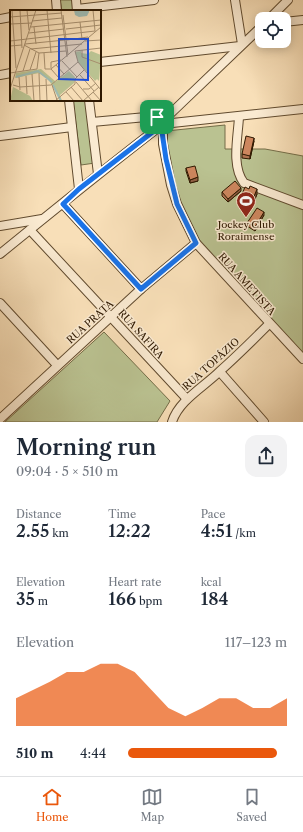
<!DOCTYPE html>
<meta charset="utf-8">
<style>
body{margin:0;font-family:"Libre Caslon Text",serif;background:#f2f2f3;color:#1f2937;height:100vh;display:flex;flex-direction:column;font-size:15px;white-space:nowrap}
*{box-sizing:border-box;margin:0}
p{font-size:13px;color:#747a83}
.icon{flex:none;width:22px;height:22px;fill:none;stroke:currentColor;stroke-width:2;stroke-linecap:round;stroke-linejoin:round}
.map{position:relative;height:422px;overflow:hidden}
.drawer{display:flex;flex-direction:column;background:#fff;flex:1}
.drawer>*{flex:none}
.tools{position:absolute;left:255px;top:12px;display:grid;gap:8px}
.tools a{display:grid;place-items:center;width:36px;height:36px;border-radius:8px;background:#fff;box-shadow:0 2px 10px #0003;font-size:20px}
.pin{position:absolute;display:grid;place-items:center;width:34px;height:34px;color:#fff;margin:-17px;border-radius:8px;box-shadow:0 2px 6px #0006}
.round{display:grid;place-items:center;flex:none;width:42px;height:42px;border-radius:12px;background:#f2f2f3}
.summary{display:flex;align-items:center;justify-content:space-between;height:68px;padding:0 16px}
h1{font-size:22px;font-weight:600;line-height:30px}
.stats{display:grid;grid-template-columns:repeat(3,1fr);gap:6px;height:68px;padding:4px 16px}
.stats div{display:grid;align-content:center}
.stats b{font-size:17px;font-weight:600}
.stats small{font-size:11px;font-weight:400}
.stats p{font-size:11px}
.chart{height:112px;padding:8px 16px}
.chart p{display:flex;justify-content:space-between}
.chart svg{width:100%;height:72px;margin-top:4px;fill:#ea580c;opacity:.7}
ul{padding:0 16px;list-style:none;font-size:13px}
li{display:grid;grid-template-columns:64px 48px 1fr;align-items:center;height:30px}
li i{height:10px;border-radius:5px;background:#ea580c}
.tabs{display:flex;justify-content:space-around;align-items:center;height:56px;border-top:1px solid #e0e1e3;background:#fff;font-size:11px;color:#747a83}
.tabs a{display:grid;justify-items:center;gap:2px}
.tabs .active{color:#ea580c}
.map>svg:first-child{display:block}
.green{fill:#bac291;stroke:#746d48}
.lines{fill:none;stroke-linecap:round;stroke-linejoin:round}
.minor-casing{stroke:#604a2e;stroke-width:10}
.minor{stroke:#faead1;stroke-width:8}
.wall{fill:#b07351;stroke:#2e1800}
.shaded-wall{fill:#905e42;stroke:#2e1800}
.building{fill:#cd865e;stroke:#2e1800}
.route-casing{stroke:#fff;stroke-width:8}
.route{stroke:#1a73e8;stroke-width:5}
.labels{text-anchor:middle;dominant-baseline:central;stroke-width:3;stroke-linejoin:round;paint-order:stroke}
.poi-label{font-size:10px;fill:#2e1800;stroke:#faead1}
.street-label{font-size:10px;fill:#2e1800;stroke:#faead1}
.inset-river{fill:none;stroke:#9ebcb4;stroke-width:2}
.inset-road{fill:none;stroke:#a78f6e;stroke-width:1}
.view{fill:#1d4ed8;fill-opacity:0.15;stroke:#1d4ed8;stroke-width:2}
.inset-edge{fill:none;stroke:#2e1800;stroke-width:2}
</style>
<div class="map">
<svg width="303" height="422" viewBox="0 0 303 422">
<rect width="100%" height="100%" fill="#f8dfb8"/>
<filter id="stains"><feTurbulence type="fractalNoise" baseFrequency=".005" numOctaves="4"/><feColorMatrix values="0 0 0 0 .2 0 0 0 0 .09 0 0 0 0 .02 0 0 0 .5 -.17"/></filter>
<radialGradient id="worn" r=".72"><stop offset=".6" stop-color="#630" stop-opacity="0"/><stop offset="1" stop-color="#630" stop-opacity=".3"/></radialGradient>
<g class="green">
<polygon points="60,0 74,0 75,11 62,11"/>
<polygon points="73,100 87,100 95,163 81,165"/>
<polygon points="225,125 225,149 265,149 303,156 303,354 199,240 178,196 167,150 166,131"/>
<polygon points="104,332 170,401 157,422 5,422"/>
</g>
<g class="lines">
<defs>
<g id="minor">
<polyline points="56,0 57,11"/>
<polyline points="76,0 77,11"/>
<polyline points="235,0 242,44"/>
<polyline points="77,9 154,0"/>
<polyline points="0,19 11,17"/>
<polyline points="269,19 288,0"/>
<polyline points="284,22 303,20"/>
<polyline points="100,62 240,46"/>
<polyline points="0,75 11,73"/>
<polyline points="69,100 79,189"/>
<polyline points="89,100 98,174"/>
<polyline points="154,116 163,120 163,144 171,185 177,204 196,243 303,359"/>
<path d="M239 117C238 137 231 166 244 183L303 205"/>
<polyline points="92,122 157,116"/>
<polyline points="163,124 303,109"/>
<polyline points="0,136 72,127"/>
<polyline points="63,204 141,289"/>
<polyline points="0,226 42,219"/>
<polyline points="30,230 187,399"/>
<path d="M0 254C54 210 108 166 163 124L170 114 262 26"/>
<polyline points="0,303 57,365"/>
<polyline points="220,372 264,422"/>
<polyline points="0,419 141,289 196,243"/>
<path d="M172 422C179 400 204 387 220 371 237 356 253 340 269 324"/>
</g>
</defs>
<use href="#minor" class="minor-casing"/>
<use href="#minor" class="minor"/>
</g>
<g class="wall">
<polygon points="254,141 250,159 242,158 242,154"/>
<polygon points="186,168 198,181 190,183 186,171"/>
<polygon points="241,191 228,202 222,196 222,192"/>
<polygon points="257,194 251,209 240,204 240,199"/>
<polygon points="264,215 255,231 247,226 247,223"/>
</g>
<g class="shaded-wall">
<polygon points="254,138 254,141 250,159 250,156"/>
<polygon points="198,177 198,181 190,183 190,180"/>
<polygon points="241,188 241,191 228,202 228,199"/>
<polygon points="257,189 257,194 251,209 251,204"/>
<polygon points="264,212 264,215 255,231 255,227"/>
</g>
<g class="building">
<polygon points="246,136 254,138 250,156 242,154"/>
<polygon points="195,166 198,177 190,180 186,168"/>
<polygon points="235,181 241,188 228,199 222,192"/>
<polygon points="250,186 257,189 251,204 240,199 245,187 249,189"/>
<polygon points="257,208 264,212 255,227 247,223"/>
</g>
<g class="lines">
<defs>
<polyline id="route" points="157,117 162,118 163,124 79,189 63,204 141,289 196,243 177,204 166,159 162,132 163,124 170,114 154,116 157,117"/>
</defs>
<use href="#route" class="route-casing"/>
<use href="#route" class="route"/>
</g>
<defs>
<symbol id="stadium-pin" viewBox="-11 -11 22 30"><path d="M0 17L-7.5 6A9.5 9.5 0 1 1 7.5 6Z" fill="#8f2418" stroke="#faead1"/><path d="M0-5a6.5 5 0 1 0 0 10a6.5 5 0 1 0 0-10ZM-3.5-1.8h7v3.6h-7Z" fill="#fff"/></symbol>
</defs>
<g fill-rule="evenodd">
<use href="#stadium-pin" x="235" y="190" width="22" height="30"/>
</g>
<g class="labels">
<g class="poi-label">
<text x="246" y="224">Jockey Club<tspan x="246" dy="12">Roraimense</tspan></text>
</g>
<g class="street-label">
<text transform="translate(247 284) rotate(48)">RUA AMETISTA</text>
<text transform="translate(90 322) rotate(-42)">RUA PRATA</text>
<text transform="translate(141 334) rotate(48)">RUA SAFIRA</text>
<text transform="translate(211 364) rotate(-42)">RUA TOPÁZIO</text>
</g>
</g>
<g transform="translate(10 10)">
<rect width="91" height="91" fill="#f8dfb8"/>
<path d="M71 41V43L78 44 81 41 91 45 89 71 87 69 85 71 68 52 65 42ZM31 59 45 71 52 91 38 69 29 63 5 68 6 63ZM59 61 65 67 64 73 50 85 44 73ZM3 77 20 86 23 91H0Z" fill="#bac291"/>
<path d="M64 0H79V2L77 6 69 7 65 5Z" fill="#9ebcb4"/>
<path class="inset-river" d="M6 67 28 61 42 72M43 75 51 91"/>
<path class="inset-road" d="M2 0 6 58M10 0 12 38M17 0 19 20M37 0 41 43M51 0 57 47M83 0 85 21M53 5 58 45M0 7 52 3M22 11 52 8M70 12 72 29M0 14 22 13M21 17 91 10M24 17 26 34M56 19 91 15M19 23 54 19M57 30 78 27M0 31 85 21M75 31 91 30M15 34 55 30M14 35 29 43 56 41M0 36 12 35M21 39 72 34M72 40V47L91 54M65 41 68 52 91 80M65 41 91 38M34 43 35 59H41L91 17M52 51 67 67M46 55 54 64M41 58V52L51 50M41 59 49 68M20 60 26 42M13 61 20 39M0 63 27 59 29 43M29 63 30 91M22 64 24 91M70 65 84 81M16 66 17 84M9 67 10 80M36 69 37 91M66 72 82 91M3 75 10 77 41 75 68 52M42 75 47 90M61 77 73 91M0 79 26 0M73 79H79L86 73M56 82 64 91M83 82 91 91M45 91 65 74V69L74 60M73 91 89 77"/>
<path class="view" d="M49 29H78V70L49 69Z"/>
<rect width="91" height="91" class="inset-edge"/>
</g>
<rect width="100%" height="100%" filter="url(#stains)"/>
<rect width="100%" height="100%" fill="url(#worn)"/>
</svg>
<div class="tools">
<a><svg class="icon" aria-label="locate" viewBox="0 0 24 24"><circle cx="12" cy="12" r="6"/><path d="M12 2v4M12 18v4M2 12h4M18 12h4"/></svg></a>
</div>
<div class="pin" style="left:157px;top:117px;background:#1e9e55"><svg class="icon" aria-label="arrive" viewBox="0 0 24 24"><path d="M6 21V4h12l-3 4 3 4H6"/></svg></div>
</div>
<section class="drawer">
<div class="summary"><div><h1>Morning run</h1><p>09:04 · 5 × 510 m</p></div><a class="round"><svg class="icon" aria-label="share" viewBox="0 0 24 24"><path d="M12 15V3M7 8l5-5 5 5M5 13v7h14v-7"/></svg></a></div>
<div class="stats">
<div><p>Distance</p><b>2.55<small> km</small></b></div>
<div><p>Time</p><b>12:22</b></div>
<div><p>Pace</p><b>4:51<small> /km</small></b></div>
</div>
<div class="stats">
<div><p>Elevation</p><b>35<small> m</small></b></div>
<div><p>Heart rate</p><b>166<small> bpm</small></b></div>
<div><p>kcal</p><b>184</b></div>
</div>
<div class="chart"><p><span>Elevation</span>117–123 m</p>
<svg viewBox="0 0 160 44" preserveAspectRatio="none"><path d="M0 44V27L10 22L20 17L30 11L40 11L50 6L60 6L70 11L80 22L90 33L100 38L110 33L120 27L130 27L140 33L150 33L160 27V44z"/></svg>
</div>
<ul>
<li><b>510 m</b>4:44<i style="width:94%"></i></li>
</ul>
</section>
<nav class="tabs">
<a class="active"><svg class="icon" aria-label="home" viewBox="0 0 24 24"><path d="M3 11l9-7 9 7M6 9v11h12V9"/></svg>Home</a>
<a><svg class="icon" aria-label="map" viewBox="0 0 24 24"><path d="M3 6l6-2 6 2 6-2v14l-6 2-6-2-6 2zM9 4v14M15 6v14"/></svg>Map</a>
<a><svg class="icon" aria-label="saved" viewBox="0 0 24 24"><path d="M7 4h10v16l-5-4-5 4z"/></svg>Saved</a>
</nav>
